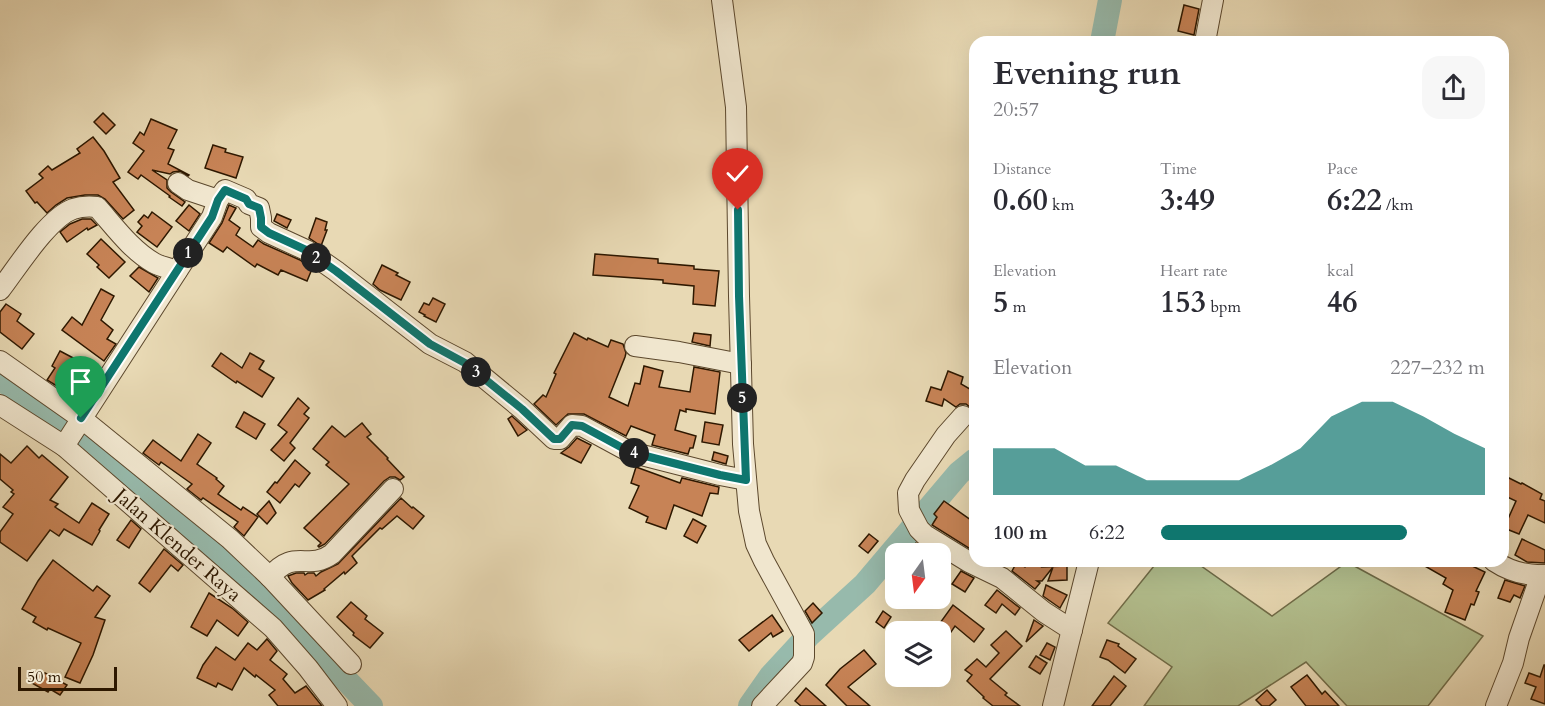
<!DOCTYPE html>
<meta charset="utf-8">
<style>
body{margin:0;font-family:Cardo,serif;background:#f7f7f7;color:#2b2b33;height:100vh;display:flex;flex-direction:column;font-size:22px;white-space:nowrap}
*{box-sizing:border-box;margin:0}
p{font-size:20px;color:#7c7c81}
.icon{flex:none;width:33px;height:33px;fill:none;stroke:currentColor;stroke-width:2;stroke-linecap:round;stroke-linejoin:round}
.map{position:relative;flex:1;overflow:hidden}
.side{position:absolute;left:969px;top:36px;width:540px;height:531px;display:flex;flex-direction:column;background:#fff;border-radius:18px;box-shadow:0 6px 24px #0002}
.side>*{flex:none}
.needle{width:39px;rotate:194deg}
.buttons{position:absolute;left:885px;top:543px;display:grid;gap:12px}
.buttons a{display:grid;place-items:center;width:66px;height:66px;border-radius:12px;background:#fff;box-shadow:0 6px 24px #0002;font-size:30px}
.scale{position:absolute;left:18px;bottom:15px;width:99px;box-sizing:border-box;padding-left:6px;border:3px solid #2e1800;border-top:0;font-size:16px;line-height:21px;white-space:nowrap;color:#2e1800;-webkit-text-stroke:4px #f0e6ce;paint-order:stroke}
.pin{position:absolute;display:grid;place-items:center;width:51px;height:51px;color:#fff;margin:-62px -26px;border-radius:50% 50% 50% 0;rotate:-45deg;box-shadow:0 0 6px #0007}
.pin .icon{rotate:45deg}
.km{position:absolute;width:30px;height:30px;margin:-15px;border-radius:50%;background:#222;color:#fff;font-size:16px;line-height:30px;text-align:center}
.round{display:grid;place-items:center;flex:none;width:63px;height:63px;border-radius:18px;background:#f7f7f7}
.summary{display:flex;align-items:center;justify-content:space-between;height:102px;padding:0 24px}
h1{font-size:33px;font-weight:700;line-height:45px}
.stats{display:grid;grid-template-columns:repeat(3,1fr);gap:9px;height:102px;padding:6px 24px}
.stats div{display:grid;align-content:center}
.stats b{font-size:30px;font-weight:700}
.stats small{font-size:16px;font-weight:400}
.stats p{font-size:16px}
.chart{height:168px;padding:12px 24px}
.chart p{display:flex;justify-content:space-between}
.chart svg{width:100%;height:108px;margin-top:6px;fill:#0f766e;opacity:.7}
ul{padding:0 24px;list-style:none;font-size:20px}
li{display:grid;grid-template-columns:96px 72px 1fr;align-items:center;height:45px}
li i{height:15px;border-radius:8px;background:#0f766e}
.map>svg:first-child{display:block}
.green{fill:#b3c08f;stroke:#706c48;stroke-width:1.5}
.lines{fill:none;stroke-linecap:round;stroke-linejoin:round}
.river{stroke:#97baac;stroke-width:24}
.building{fill:#c78356;stroke:#2e1800;stroke-width:1.5}
.minor-casing{stroke:#5c482d;stroke-width:22}
.minor{stroke:#f0e6ce;stroke-width:20}
.route-casing{stroke:#fff;stroke-width:12}
.route{stroke:#0f766e;stroke-width:8}
.labels{text-anchor:middle;dominant-baseline:central;stroke-width:4.5;stroke-linejoin:round;paint-order:stroke}
.street-label{font-size:20px;fill:#2e1800;stroke:#f0e6ce}
</style>
<div class="map">
<svg width="1545" height="706" viewBox="0 0 1545 706">
<rect width="100%" height="100%" fill="#e8d9b4"/>
<filter id="stains"><feTurbulence type="fractalNoise" baseFrequency=".00333" numOctaves="4"/><feColorMatrix values="0 0 0 0 .2 0 0 0 0 .09 0 0 0 0 .02 0 0 0 .5 -.17"/></filter>
<radialGradient id="worn" r=".72"><stop offset=".6" stop-color="#630" stop-opacity="0"/><stop offset="1" stop-color="#630" stop-opacity=".3"/></radialGradient>
<polygon class="green" points="1158,561 1194,561 1272,616 1347,562 1483,636 1428,706 1347,706 1306,662 1238,706 1144,706 1172,667 1108,623"/>
<g class="lines">
<g class="river">
<polyline points="1102,42 1110,0"/>
<polyline points="0,379 34,401 93,441 162,502 227,560 281,612 371,706"/>
<polyline points="750,706 771,676 808,636 865,584 959,473 975,460"/>
</g>
</g>
<g class="building">
<polygon points="1184,5 1199,9 1194,35 1178,31"/>
<polygon points="103,113 115,125 106,134 94,122"/>
<polygon points="151,119 177,130 168,148 174,150 168,164 189,175 188,176 180,171 173,172 170,174 152,170 167,180 167,188 171,192 185,202 182,206 169,197 170,196 141,175 138,179 128,172 144,151 133,143 140,132 144,135"/>
<polygon points="93,137 104,151 120,178 113,182 134,210 123,219 105,199 98,195 85,195 67,198 56,205 47,213 37,202 35,203 26,191 43,178 39,174 48,166 52,170 80,153 77,149"/>
<polygon points="213,145 226,149 225,152 243,157 236,178 205,168"/>
<polygon points="189,205 200,214 189,231 176,221"/>
<polygon points="229,205 236,208 229,220 240,228 236,235 253,247 258,240 264,244 300,260 312,269 307,281 281,270 278,275 257,264 255,267 227,247 223,252 209,243 222,223"/>
<polygon points="152,212 172,227 157,247 137,232 142,226 138,222 144,215 148,218"/>
<polygon points="277,214 291,220 287,228 274,221"/>
<polygon points="316,218 327,222 325,230 327,230 321,246 309,238"/>
<polygon points="82,219 91,219 97,225 88,230 87,228 67,242 60,232 70,224"/>
<polygon points="101,239 125,262 109,278 97,267 99,265 87,254"/>
<polygon points="595,254 658,259 658,263 694,266 694,269 719,271 715,306 693,304 694,286 663,283 663,280 593,275"/>
<polygon points="382,265 398,273 396,275 410,282 401,300 380,290 373,284"/>
<polygon points="139,267 158,278 149,292 130,276"/>
<polygon points="101,289 114,296 101,320 113,330 107,339 116,344 104,361 62,330 72,317 82,325"/>
<polygon points="433,298 445,304 436,322 424,316 425,315 419,312 424,303 429,305"/>
<polygon points="6,304 21,314 17,321 34,334 22,349 0,332 0,312"/>
<polygon points="574,333 587,340 588,338 608,347 611,340 623,344 626,353 625,357 609,397 628,406 635,383 640,384 644,366 663,371 659,387 690,392 694,367 720,372 715,414 686,409 686,412 680,410 675,430 696,436 693,448 690,448 688,454 652,445 655,435 631,426 626,436 584,414 568,414 556,425 534,404 543,395 546,397 556,374 554,373"/>
<polygon points="694,333 711,335 710,346 692,342"/>
<polygon points="60,351 96,370 78,399 47,380 55,368 52,366"/>
<polygon points="221,353 242,368 250,353 264,361 259,369 274,378 262,397 237,381 236,383 212,366"/>
<polygon points="948,371 963,377 961,384 975,392 975,418 974,412 971,408 966,404 960,404 956,407 944,399 942,406 926,401 931,387 941,390"/>
<polygon points="298,398 309,408 304,414 309,418 290,443 295,448 284,461 271,450 287,432 278,425"/>
<polygon points="244,412 265,424 256,439 236,427"/>
<polygon points="512,416 514,418 527,430 518,436 508,419"/>
<polygon points="705,422 723,425 719,445 702,442"/>
<polygon points="362,423 371,434 367,437 388,458 387,459 404,477 400,480 395,477 390,477 384,481 325,544 319,547 318,546 321,543 304,528 349,484 326,465 329,462 313,449 332,426 345,437"/>
<polygon points="198,434 211,443 197,464 217,478 216,479 224,486 218,494 241,510 243,507 258,517 244,536 234,527 238,522 203,498 201,500 187,489 192,484 161,462 159,465 143,453 153,440 181,461"/>
<polygon points="577,438 591,445 581,463 561,453 569,447"/>
<polygon points="27,446 39,458 42,455 68,477 50,500 58,504 55,507 79,523 92,503 109,514 99,530 100,531 92,545 64,529 59,536 50,530 27,561 0,542 0,532 13,514 3,507 14,494 11,492 13,490 0,479 0,454 11,463"/>
<polygon points="714,452 728,456 726,464 712,460"/>
<polygon points="295,460 310,473 299,487 295,484 280,503 267,492 275,482 277,483"/>
<polygon points="636,467 680,483 682,478 719,487 718,494 710,493 702,516 674,505 666,529 646,522 648,517 629,508 639,486 631,483"/>
<polygon points="1503,475 1521,484 1522,483 1542,494 1540,499 1545,501 1545,523 1528,515 1519,534 1504,528 1516,501 1503,495"/>
<polygon points="401,498 412,508 413,507 424,516 413,529 397,516 382,529 380,528 352,556 357,563 345,574 344,572 324,589 325,590 308,600 292,583 288,576 296,573 304,573 305,575 308,573 314,573 316,576 321,572 338,564"/>
<polygon points="269,501 276,513 267,524 257,514"/>
<polygon points="944,501 975,523 975,552 932,525 937,517 934,514"/>
<polygon points="693,519 706,526 697,543 684,536"/>
<polygon points="131,520 141,529 129,548 117,540"/>
<polygon points="869,534 878,541 868,553 859,546"/>
<polygon points="1522,539 1545,550 1545,563 1527,562 1515,555"/>
<polygon points="916,543 919,545 932,554 909,554"/>
<polygon points="164,549 183,565 178,571 171,565 150,592 139,583"/>
<polygon points="53,560 93,591 97,586 110,596 95,617 105,620 93,655 80,683 65,677 81,643 48,628 47,630 33,622 36,617 22,609 38,581"/>
<polygon points="1029,561 1046,561 1042,567 1067,566 1067,580 1048,581 1053,567 1042,581 1037,581 1040,583 1035,589 1012,571 1017,562 1025,567"/>
<polygon points="1416,561 1473,561 1470,565 1485,572 1476,591 1479,592 1474,605 1471,604 1465,620 1445,612 1453,590 1443,584 1446,578"/>
<polygon points="961,571 974,578 965,592 952,584"/>
<polygon points="1505,580 1525,586 1520,598 1514,595 1510,602 1498,598"/>
<polygon points="1046,585 1067,595 1060,608 1043,596"/>
<polygon points="997,590 1020,608 1015,615 1002,604 996,613 985,605"/>
<polygon points="209,593 232,608 248,622 238,636 217,620 207,636 191,627"/>
<polygon points="351,602 367,616 365,619 383,633 370,648 353,635 354,633 337,617"/>
<polygon points="813,603 822,613 812,623 805,611"/>
<polygon points="953,605 984,629 974,642 955,626 951,632 940,623"/>
<polygon points="883,611 891,617 884,628 876,622"/>
<polygon points="772,615 783,631 773,637 771,633 749,651 739,640"/>
<polygon points="1034,620 1043,626 1026,642"/>
<polygon points="1006,631 1022,646 990,679 1007,693 1005,695 1020,706 993,706 983,698 984,697 967,681 972,675 965,670 977,659 986,667 999,653 991,645"/>
<polygon points="267,639 277,651 270,660 287,674 283,679 295,693 306,686 322,706 278,706 269,695 275,690 256,675 255,677 244,668 232,690 218,683 216,687 197,678 203,665 216,647 235,660 248,643 257,650"/>
<polygon points="1107,640 1119,644 1118,646 1136,659 1125,673 1108,660 1100,657"/>
<polygon points="1047,643 1055,647 1050,660 1040,655"/>
<polygon points="864,650 876,664 848,687 870,706 847,706 826,685 840,669"/>
<polygon points="1036,656 1047,663 1040,674 1029,667"/>
<polygon points="1544,665 1545,665 1545,704 1531,699 1536,687 1525,683 1529,673 1540,677"/>
<polygon points="35,672 43,675 45,673 67,685 60,695 50,689 48,692 30,682"/>
<polygon points="1307,675 1322,694 1325,691 1339,706 1306,706 1291,687"/>
<polygon points="1114,676 1126,686 1110,706 1092,706"/>
<polygon points="806,688 826,706 801,706 795,701"/>
<polygon points="1267,690 1276,700 1269,706 1262,706 1256,700"/>
</g>
<g class="lines">
<defs>
<g id="minor">
<polyline points="722,0 736,107 739,296 743,444 749,511 756,544 764,561 804,634 804,657 802,663 762,706"/>
<polyline points="1205,42 1213,0"/>
<polyline points="178,183 188,190 218,200"/>
<path d="M0 290C17 268 48 218 73 209 82 206 88 206 97 207 114 226 131 250 154 263 161 267 169 268 177 271"/>
<polyline points="635,346 679,352 741,364"/>
<polyline points="0,361 81,418 230,539 270,577 351,664"/>
<polyline points="0,405 64,446 273,628 308,668 337,706"/>
<polyline points="963,416 946,435 915,480 908,493 909,510 919,529 925,535 969,562 1002,578 1044,612 1072,630"/>
<polyline points="64,446 212,217 218,200 225,190 246,199 249,204 259,208 261,218 261,227 269,233 306,250 336,271 430,344 465,362 522,409 554,439 560,439 572,425 582,426 630,452 720,475 746,480"/>
<path d="M1494 561C1509 571 1527 576 1545 575"/>
<path d="M270 577C295 547 307 572 332 554L393 489"/>
<polyline points="1053,706 1089,561"/>
<polyline points="1496,706 1513,663 1519,638 1541,575"/>
</g>
</defs>
<use href="#minor" class="minor-casing"/>
<use href="#minor" class="minor"/>
</g>
<g class="lines">
<defs>
<polyline id="route" points="81,418 212,217 218,200 225,190 246,199 249,204 259,208 261,218 261,227 269,233 306,250 336,271 430,344 465,363 522,409 554,439 560,439 572,425 582,426 630,452 720,475 746,480 739,296 738,210"/>
</defs>
<use href="#route" class="route-casing"/>
<use href="#route" class="route"/>
</g>
<g class="labels">
<g class="street-label">
<text transform="translate(178 545) rotate(41)">Jalan Klender Raya</text>
</g>
</g>
<rect width="100%" height="100%" filter="url(#stains)"/>
<rect width="100%" height="100%" fill="url(#worn)"/>
</svg>
<div class="buttons">
<a><svg class="needle" viewBox="-14 -14 28 28"><path d="M0-13l5 13h-10z" fill="#e53935"/><path d="M0 13l5-13h-10z" fill="#7c7c81"/></svg></a>
<a><svg class="icon" aria-label="layers" viewBox="0 0 24 24"><path d="M12 4l9 5-9 5-9-5zM3 14l9 5 9-5"/></svg></a>
</div>
<div class="scale">50 m</div>
<div class="pin" style="left:81px;top:418px;background:#1e9e55"><svg class="icon" aria-label="arrive" viewBox="0 0 24 24"><path d="M6 21V4h12l-3 4 3 4H6"/></svg></div>
<div class="pin" style="left:738px;top:210px;background:#d93025"><svg class="icon" aria-label="check" viewBox="0 0 24 24"><path d="M5 12l5 5 9-10"/></svg></div>
<b class="km" style="left:188px;top:253px">1</b>
<b class="km" style="left:316px;top:258px">2</b>
<b class="km" style="left:476px;top:372px">3</b>
<b class="km" style="left:634px;top:453px">4</b>
<b class="km" style="left:742px;top:398px">5</b>
<section class="side">
<div class="summary"><div><h1>Evening run</h1><p>20:57</p></div><a class="round"><svg class="icon" aria-label="share" viewBox="0 0 24 24"><path d="M12 15V3M7 8l5-5 5 5M5 13v7h14v-7"/></svg></a></div>
<div class="stats">
<div><p>Distance</p><b>0.60<small> km</small></b></div>
<div><p>Time</p><b>3:49</b></div>
<div><p>Pace</p><b>6:22<small> /km</small></b></div>
</div>
<div class="stats">
<div><p>Elevation</p><b>5<small> m</small></b></div>
<div><p>Heart rate</p><b>153<small> bpm</small></b></div>
<div><p>kcal</p><b>46</b></div>
</div>
<div class="chart"><p><span>Elevation</span>227–232 m</p>
<svg viewBox="0 0 160 44" preserveAspectRatio="none"><path d="M0 44V25L10 25L20 25L30 32L40 32L50 38L60 38L70 38L80 38L90 32L100 25L110 12L120 6L130 6L140 12L150 19L160 25V44z"/></svg>
</div>
<ul>
<li><b>100 m</b>6:22<i style="width:76%"></i></li>
</ul>
</section>
</div>
